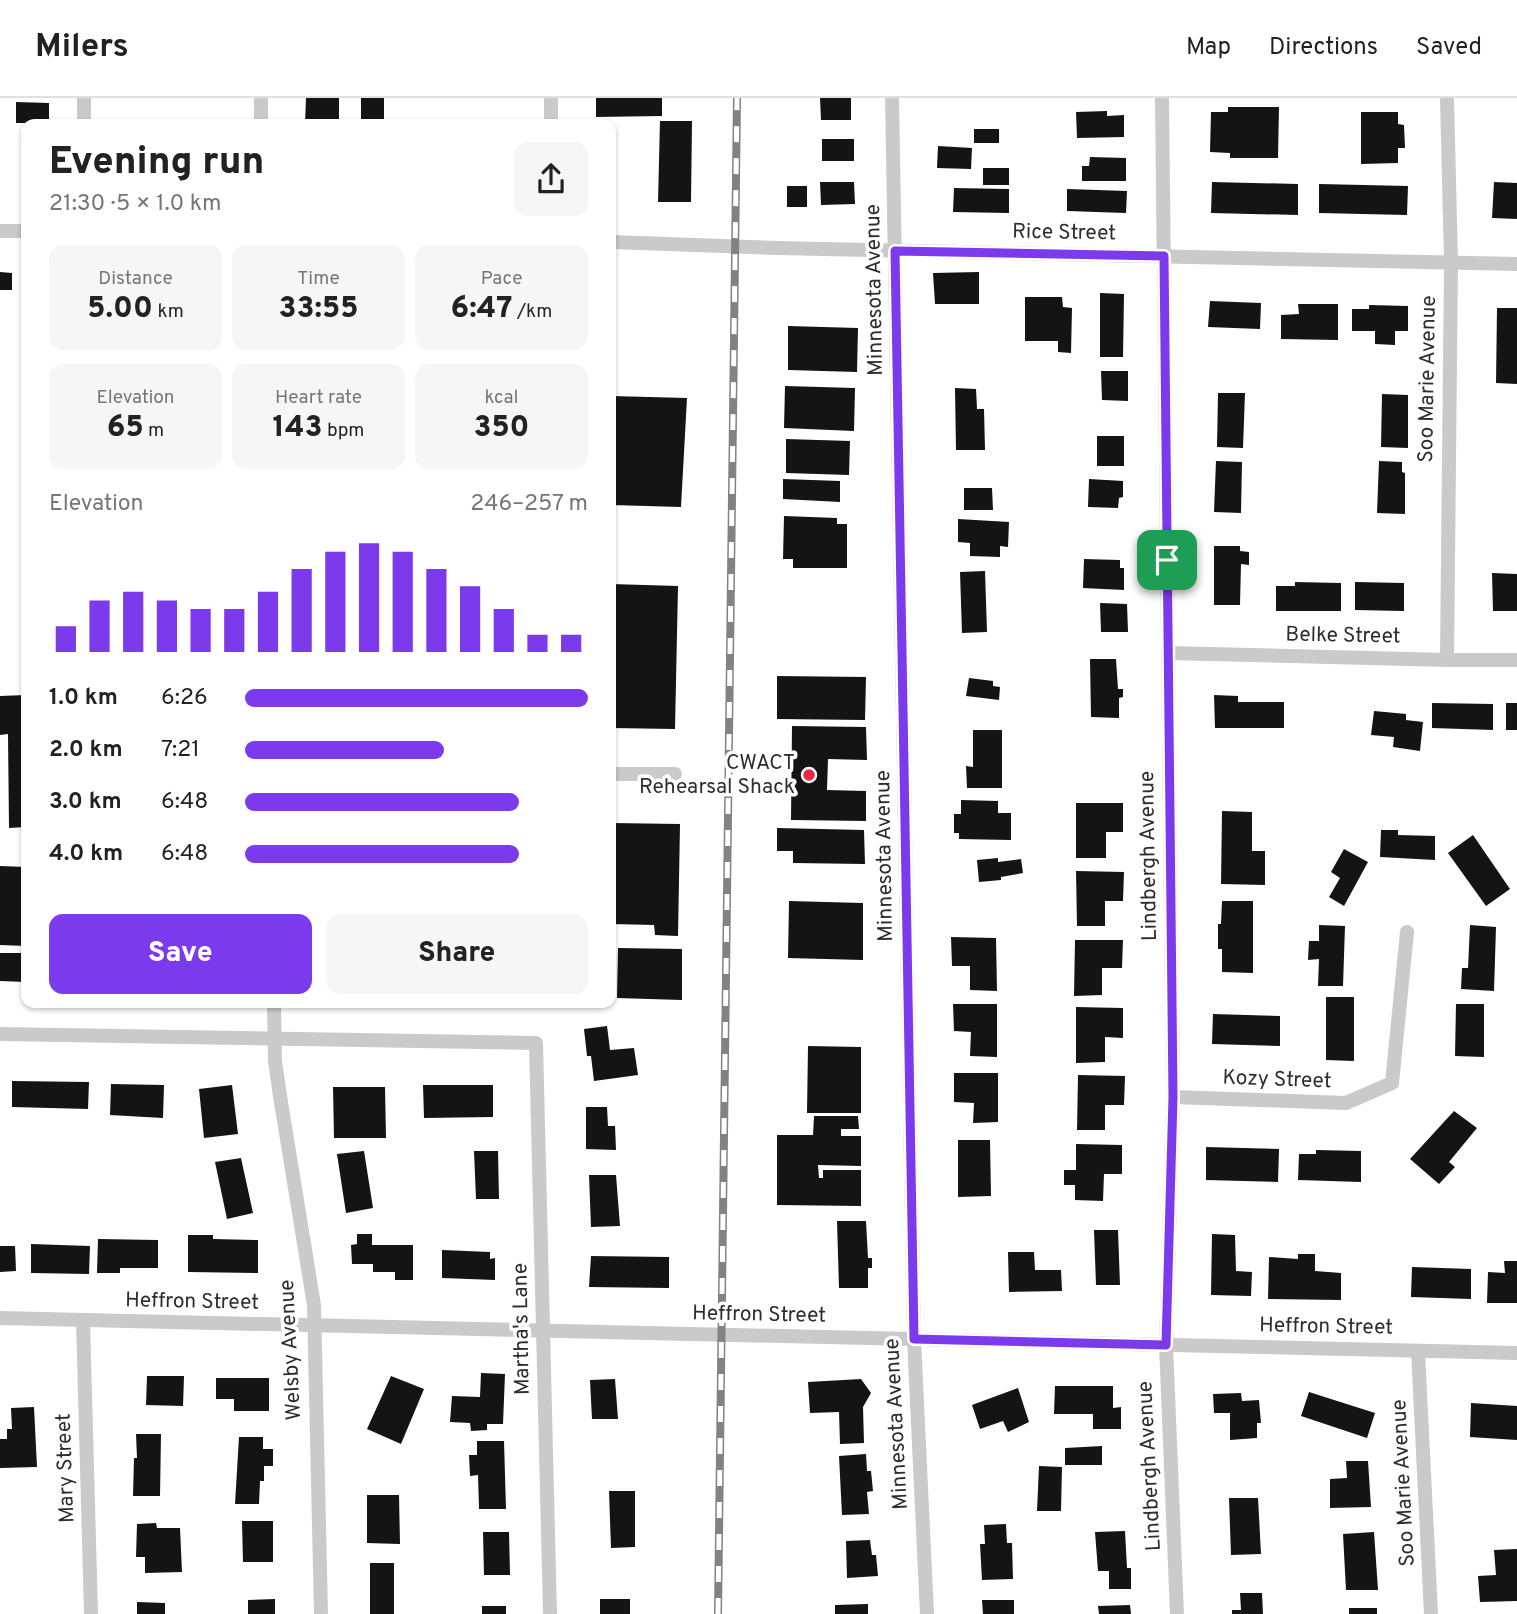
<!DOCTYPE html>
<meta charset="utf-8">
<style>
body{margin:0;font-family:Overpass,sans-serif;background:#f6f6f6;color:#222;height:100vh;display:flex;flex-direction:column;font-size:26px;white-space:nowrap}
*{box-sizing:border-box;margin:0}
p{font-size:23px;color:#767676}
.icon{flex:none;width:38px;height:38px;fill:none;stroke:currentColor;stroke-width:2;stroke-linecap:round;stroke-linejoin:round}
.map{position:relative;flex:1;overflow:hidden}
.details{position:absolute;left:21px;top:21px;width:595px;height:889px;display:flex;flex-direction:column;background:#fff;border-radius:14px;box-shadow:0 2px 5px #0004}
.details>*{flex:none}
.pin{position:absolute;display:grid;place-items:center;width:60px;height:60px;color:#fff;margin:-30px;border-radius:14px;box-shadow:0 4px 10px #0006}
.round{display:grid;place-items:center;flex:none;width:74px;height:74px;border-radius:14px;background:#f6f6f6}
.head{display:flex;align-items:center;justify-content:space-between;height:119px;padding:0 28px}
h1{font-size:38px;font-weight:800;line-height:52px}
.figures{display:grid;grid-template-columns:repeat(3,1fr);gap:10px;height:119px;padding:7px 28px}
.figures div{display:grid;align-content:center;border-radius:14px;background:#f6f6f6;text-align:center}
.figures b{font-size:30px;font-weight:800}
.figures small{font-size:19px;font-weight:400}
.figures p{font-size:19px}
.chart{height:196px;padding:14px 28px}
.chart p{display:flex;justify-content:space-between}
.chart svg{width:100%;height:126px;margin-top:7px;stroke:#7c3aed;stroke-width:6}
.action{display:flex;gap:14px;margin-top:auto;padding:14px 28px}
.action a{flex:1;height:80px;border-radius:14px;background:#7c3aed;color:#fff;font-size:28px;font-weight:800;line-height:80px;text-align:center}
.action a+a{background:#f6f6f6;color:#222}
ul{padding:0 28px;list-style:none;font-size:23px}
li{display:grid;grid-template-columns:112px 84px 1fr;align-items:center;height:52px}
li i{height:18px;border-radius:9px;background:#7c3aed}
header{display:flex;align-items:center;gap:42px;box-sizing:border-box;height:98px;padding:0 35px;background:#fff;border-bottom:2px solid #e0e0e0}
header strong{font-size:33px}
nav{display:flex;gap:38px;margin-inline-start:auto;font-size:24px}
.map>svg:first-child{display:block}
.building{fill:#141414}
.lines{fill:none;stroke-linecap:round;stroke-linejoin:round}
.minor{stroke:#cacaca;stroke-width:14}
.rail-casing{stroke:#828282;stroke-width:8}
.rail{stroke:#fff;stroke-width:5;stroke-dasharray:16;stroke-linecap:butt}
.route-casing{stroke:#fff;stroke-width:14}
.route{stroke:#7c3aed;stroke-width:9}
.poi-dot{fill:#ee2543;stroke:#fff;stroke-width:2.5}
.labels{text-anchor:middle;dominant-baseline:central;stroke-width:7;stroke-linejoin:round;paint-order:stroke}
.street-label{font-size:21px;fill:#2d2d2d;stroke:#fff}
.poi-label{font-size:21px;fill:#2d2d2d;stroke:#fff;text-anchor:end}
</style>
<header>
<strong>Milers</strong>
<nav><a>Map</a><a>Directions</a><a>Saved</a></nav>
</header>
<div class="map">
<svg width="1517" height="1516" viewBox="0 0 1517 1516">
<rect width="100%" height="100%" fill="#fff"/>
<g class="building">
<polygon points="306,0 339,0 339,26 305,26"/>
<rect x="361" y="0" width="23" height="26"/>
<polygon points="596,0 662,0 662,18 596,19"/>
<polygon points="820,0 851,0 851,22 821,22"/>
<polygon points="16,4 49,5 49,25 16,25"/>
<polygon points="1228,9 1279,9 1278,60 1230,60 1230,55 1210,54 1211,14 1228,14"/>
<polygon points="1107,13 1107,18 1124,17 1124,39 1077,40 1076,14"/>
<polygon points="1361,14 1398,14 1398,26 1404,27 1405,50 1398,50 1398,65 1361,66"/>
<polygon points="660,23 692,23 691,104 658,104"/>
<rect x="974" y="31" width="25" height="14"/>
<rect x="822" y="41" width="32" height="22"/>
<polygon points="938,48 972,50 971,71 937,70"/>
<polygon points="1090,59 1126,60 1126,83 1082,83 1082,68 1089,68"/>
<rect x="983" y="70" width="26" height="17"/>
<polygon points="820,84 854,84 855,106 821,107"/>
<polygon points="1212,84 1298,86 1298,117 1211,115"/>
<polygon points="1494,84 1517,85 1517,121 1492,120"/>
<polygon points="1319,86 1408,88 1407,117 1319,115"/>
<rect x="787" y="88" width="20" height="21"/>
<polygon points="954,90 1009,91 1009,115 953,114"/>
<polygon points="1067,91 1127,93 1126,115 1067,113"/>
<polygon points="0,174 12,175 12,192 0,192"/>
<polygon points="979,174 979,206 935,206 933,175"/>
<polygon points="1100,195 1124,196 1123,259 1100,259"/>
<polygon points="1025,199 1062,199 1063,209 1072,210 1071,255 1058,254 1058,243 1025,243"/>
<polygon points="1210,203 1261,205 1260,231 1208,229"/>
<polygon points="1298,206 1338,206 1338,242 1281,241 1281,217 1299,216"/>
<polygon points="1369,207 1408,208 1408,233 1395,233 1395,247 1375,246 1375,233 1352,233 1352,211 1369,211"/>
<polygon points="1497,210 1517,210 1517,286 1496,285"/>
<polygon points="788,228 858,230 857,274 788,272"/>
<polygon points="1101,273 1128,273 1128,303 1102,302"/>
<polygon points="785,288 855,290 854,333 784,330"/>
<polygon points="955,290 976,291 977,311 984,311 985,352 956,352"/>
<polygon points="1218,295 1245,295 1243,350 1217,349"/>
<polygon points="1382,296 1408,297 1408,350 1381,349"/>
<polygon points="611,298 687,300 681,409 611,407"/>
<rect x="1097" y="338" width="27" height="30"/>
<polygon points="786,341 850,343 849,377 786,375"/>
<polygon points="1216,363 1242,364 1241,415 1214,414"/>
<polygon points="1379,363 1402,364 1402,374 1405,375 1405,416 1377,415"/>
<polygon points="783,381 840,383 840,404 783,401"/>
<polygon points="1089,381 1123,383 1123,399 1119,400 1118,410 1088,409"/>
<polygon points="964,390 992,390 993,412 964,412"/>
<polygon points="784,418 837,420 837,426 847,426 847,470 793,470 793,461 783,461"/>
<polygon points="958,421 1009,424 1008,449 1000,448 1000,459 970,458 970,445 958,444"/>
<polygon points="1214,448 1240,448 1240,453 1249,454 1249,467 1241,466 1240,507 1214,507"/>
<polygon points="1084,461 1120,462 1120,470 1124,470 1124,492 1083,490"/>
<polygon points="985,473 987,534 962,535 960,474"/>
<polygon points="1492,475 1517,476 1517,513 1493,513"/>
<polygon points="1295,484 1341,485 1341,513 1276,513 1276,488 1295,488"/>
<polygon points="1355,484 1404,485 1404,513 1355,512"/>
<polygon points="611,486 678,488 675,631 611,630"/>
<polygon points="1100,505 1127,506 1128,534 1101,534"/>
<polygon points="1090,561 1116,561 1118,591 1123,591 1123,599 1119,600 1119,620 1091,619"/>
<polygon points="777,578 866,579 865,622 777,621"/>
<polygon points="969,580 993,583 993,588 1000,589 999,602 966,598"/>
<polygon points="26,597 26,729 9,730 8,636 0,637 0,598"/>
<polygon points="1214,597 1238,598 1238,604 1284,604 1284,630 1215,630"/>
<polygon points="1432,605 1493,606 1493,632 1432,630"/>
<rect x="1506" y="605" width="11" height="27"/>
<polygon points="1374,613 1406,616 1406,622 1423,624 1420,653 1393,649 1394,639 1371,637"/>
<polygon points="792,628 866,629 867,662 828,661 827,692 866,693 866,723 791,722"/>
<polygon points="973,632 1002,632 1002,690 967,690 966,668 973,669"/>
<polygon points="961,702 998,703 998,715 1011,715 1011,742 959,741 959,735 954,735 954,716 961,716"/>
<polygon points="1076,705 1123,705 1123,734 1106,734 1106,760 1076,760"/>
<polygon points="1222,713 1252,714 1252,753 1265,753 1265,787 1221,786"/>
<polygon points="611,725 680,726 678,838 655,837 654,827 611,826"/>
<polygon points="777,730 864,732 865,766 793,765 793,753 777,753"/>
<polygon points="1381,732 1398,732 1398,737 1435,738 1435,762 1380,759"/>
<polygon points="1473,737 1510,791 1486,808 1448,755"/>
<polygon points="1344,751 1368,764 1344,808 1329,799 1340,780 1331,774"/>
<polygon points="998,760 998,764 1021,761 1023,775 1001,779 1001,782 979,784 977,762"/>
<polygon points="0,768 26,769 26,848 0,847"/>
<polygon points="1076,773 1124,774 1123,803 1105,803 1105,828 1077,828"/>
<polygon points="789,803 863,805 863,862 788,860"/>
<polygon points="1222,803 1253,803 1253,875 1222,874 1222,851 1218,851 1218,826 1221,826"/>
<polygon points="1319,827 1345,828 1343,888 1318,888 1319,861 1308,862 1309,843 1319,843"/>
<polygon points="1470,827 1496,829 1494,893 1461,891 1462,870 1468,870"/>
<polygon points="951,839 996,840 997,893 970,892 970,868 952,868"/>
<polygon points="1075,842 1123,842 1122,870 1102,870 1102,897 1074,898"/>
<polygon points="618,850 682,851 682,902 617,900"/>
<polygon points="0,855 26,855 26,884 0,883"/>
<polygon points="1326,899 1354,899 1354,963 1326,962"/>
<polygon points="953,906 997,906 997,959 970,958 971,934 954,933"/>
<polygon points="1456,906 1484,906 1484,959 1455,958"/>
<polygon points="1076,909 1123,910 1123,940 1105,939 1105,964 1076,965"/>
<polygon points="1213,916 1280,918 1280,948 1212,946"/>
<polygon points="607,928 610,952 634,950 638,977 594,983 591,958 587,958 584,931"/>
<polygon points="808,948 861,949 861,1015 807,1015"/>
<polygon points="954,975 998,975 998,1024 973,1025 974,1005 954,1004"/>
<polygon points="1078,977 1125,978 1124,1007 1105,1007 1105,1032 1077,1032"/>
<polygon points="12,983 89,984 88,1011 12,1009"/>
<polygon points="111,986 164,987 163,1020 110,1017"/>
<polygon points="232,987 238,1036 204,1040 199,991"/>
<polygon points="423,987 493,987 493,1019 424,1020"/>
<polygon points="333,989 385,989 386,1040 334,1040"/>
<polygon points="586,1009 607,1009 608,1028 615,1028 616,1052 586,1051"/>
<polygon points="1454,1013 1477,1030 1449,1064 1455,1069 1439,1086 1410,1061"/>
<polygon points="814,1018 858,1018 859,1031 841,1031 841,1038 861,1038 861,1068 818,1067 819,1080 823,1080 823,1072 861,1072 861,1108 777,1107 777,1037 813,1037"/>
<polygon points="958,1042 990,1042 991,1098 958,1099"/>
<polygon points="1076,1046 1122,1047 1122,1076 1104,1076 1103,1103 1075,1102 1075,1087 1064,1087 1064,1072 1076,1072"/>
<polygon points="1206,1049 1279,1051 1278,1084 1206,1082"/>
<polygon points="1316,1052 1361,1053 1361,1084 1298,1082 1299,1056 1316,1056"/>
<polygon points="364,1053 373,1110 346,1115 337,1056"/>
<polygon points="474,1053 498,1053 499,1101 476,1101"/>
<polygon points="241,1060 253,1115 227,1121 215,1064"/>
<polygon points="589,1077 616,1077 620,1128 591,1129"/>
<polygon points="837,1123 866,1123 868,1160 872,1160 872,1170 868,1170 868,1190 839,1190"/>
<polygon points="1094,1132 1118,1132 1120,1187 1096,1187"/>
<polygon points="357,1136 372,1136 372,1147 413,1147 413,1182 395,1182 395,1174 373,1174 373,1166 352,1166 351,1147 357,1146"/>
<polygon points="1212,1136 1235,1137 1236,1173 1252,1174 1251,1198 1211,1197"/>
<polygon points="188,1137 213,1137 213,1141 258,1142 258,1175 188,1174"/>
<polygon points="98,1141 158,1142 158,1170 120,1170 120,1175 97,1175"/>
<polygon points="31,1146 90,1148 89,1176 31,1175"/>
<polygon points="0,1148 15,1148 16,1173 0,1174"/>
<polygon points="442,1152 490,1154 490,1161 495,1160 495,1182 442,1180"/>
<polygon points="1008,1154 1034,1154 1035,1172 1061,1172 1062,1193 1009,1194"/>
<polygon points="1298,1156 1315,1156 1315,1173 1341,1175 1341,1202 1268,1201 1269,1159 1298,1161"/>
<polygon points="591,1158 669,1159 669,1190 589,1189"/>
<polygon points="1504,1163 1517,1163 1517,1205 1487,1205 1488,1174 1505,1175"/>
<polygon points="1412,1169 1471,1171 1471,1201 1411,1199"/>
<polygon points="481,1275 505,1276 503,1326 487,1326 487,1332 471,1333 470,1325 450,1324 452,1298 480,1299"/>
<polygon points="147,1278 184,1278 183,1308 146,1307"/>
<polygon points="391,1278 424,1291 401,1346 367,1331"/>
<polygon points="216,1280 269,1280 269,1313 234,1313 234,1301 216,1301"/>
<polygon points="615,1281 618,1321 592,1321 590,1282"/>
<polygon points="861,1281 871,1295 863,1309 864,1345 840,1346 839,1314 810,1315 808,1284"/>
<polygon points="1055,1288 1113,1288 1113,1310 1121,1309 1121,1331 1093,1331 1093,1316 1054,1316"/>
<polygon points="1018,1290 1029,1324 1008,1334 1003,1323 980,1331 972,1307"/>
<polygon points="1309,1294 1375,1315 1367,1340 1301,1318"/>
<polygon points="1241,1295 1242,1303 1259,1302 1261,1325 1257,1325 1257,1340 1230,1342 1230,1315 1214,1315 1213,1296"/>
<polygon points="1471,1305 1517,1308 1517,1342 1470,1339"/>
<polygon points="34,1309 37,1369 0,1370 0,1341 7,1341 7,1331 12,1331 11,1310"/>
<polygon points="136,1336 161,1336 160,1398 133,1398 134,1360 137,1360"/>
<polygon points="239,1339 263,1339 263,1351 273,1351 273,1368 264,1368 264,1383 260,1383 259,1406 235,1406"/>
<polygon points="477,1343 504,1343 506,1411 479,1411 478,1377 470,1378 469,1357 477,1357"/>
<polygon points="1102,1348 1102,1367 1065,1367 1065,1350"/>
<polygon points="866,1356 867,1373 871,1373 873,1393 867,1394 869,1416 842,1417 839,1358"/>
<polygon points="1346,1363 1368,1363 1371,1409 1330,1410 1330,1381 1347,1380"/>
<polygon points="1039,1368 1062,1369 1061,1413 1037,1413"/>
<polygon points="609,1393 635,1393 635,1449 611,1450"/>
<polygon points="367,1397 399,1397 400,1446 367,1445"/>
<polygon points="1229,1400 1258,1400 1261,1456 1231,1457"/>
<polygon points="242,1423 273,1423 273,1464 243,1464"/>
<polygon points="156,1425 157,1430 180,1430 182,1474 145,1475 145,1459 136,1459 137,1426"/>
<polygon points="1006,1426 1007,1445 1012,1445 1013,1481 982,1482 980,1446 985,1446 984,1427"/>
<polygon points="1125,1433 1127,1470 1131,1470 1131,1491 1109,1491 1109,1473 1098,1473 1095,1434"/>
<polygon points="483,1434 509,1434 510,1477 484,1477"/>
<polygon points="1374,1434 1378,1492 1346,1492 1343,1436"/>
<polygon points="870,1442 872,1457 876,1457 878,1478 847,1480 846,1443"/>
<polygon points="1517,1451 1517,1503 1480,1504 1478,1478 1496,1477 1494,1452"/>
<rect x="370" y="1465" width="24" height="51"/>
<polygon points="1240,1495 1262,1495 1263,1516 1232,1516 1232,1512 1241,1512"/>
<polygon points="275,1501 275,1516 248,1516 248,1502"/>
<rect x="600" y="1501" width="30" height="15"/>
<polygon points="982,1502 1014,1502 1014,1516 983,1516"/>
<polygon points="137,1504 165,1505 165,1516 137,1516"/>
<polygon points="868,1506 868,1516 835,1516 835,1507"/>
<polygon points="1130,1507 1131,1516 1099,1516 1098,1508"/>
<rect x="482" y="1508" width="24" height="8"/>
<rect x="1349" y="1510" width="28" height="6"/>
</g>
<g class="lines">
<g class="minor">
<polyline points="84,0 84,26"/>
<polyline points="261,0 261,26"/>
<polyline points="551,0 551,26"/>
<polyline points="892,0 914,1241 927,1516"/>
<polyline points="1162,0 1173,999 1166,1247 1177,1516"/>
<polyline points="0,133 26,133"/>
<polyline points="611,144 778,150 1517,166"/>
<polyline points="1168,555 1447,562 1517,562"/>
<polyline points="1447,562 1451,164 1447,0"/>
<polyline points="611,676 675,676"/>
<polyline points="274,905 275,963 280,998 314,1207 321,1516"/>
<polyline points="0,936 536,945 550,1516"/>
<polyline points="1173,999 1346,1005 1392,985 1407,834"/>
<polyline points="0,1220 1517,1255"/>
<polyline points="83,1222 91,1516"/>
<polyline points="1418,1253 1431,1516"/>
</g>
<defs>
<polyline id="rail" points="718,1516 737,0"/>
</defs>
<use href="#rail" class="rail-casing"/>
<use href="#rail" class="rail"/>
</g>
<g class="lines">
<defs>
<polygon id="route" points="895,153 1164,158 1173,999 1166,1247 914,1241"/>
</defs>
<use href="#route" class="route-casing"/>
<use href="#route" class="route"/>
</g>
<circle class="poi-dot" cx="809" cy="677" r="7"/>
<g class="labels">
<g class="street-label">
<text transform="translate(1064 135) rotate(1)">Rice Street</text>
<text transform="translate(875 192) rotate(-91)">Minnesota Avenue</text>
<text transform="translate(1428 281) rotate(-89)">Soo Marie Avenue</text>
<text transform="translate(1343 538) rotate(1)">Belke Street</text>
<text transform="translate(885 758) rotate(-91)">Minnesota Avenue</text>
<text transform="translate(1149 758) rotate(-91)">Lindbergh Avenue</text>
<text transform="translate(1277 982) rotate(2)">Kozy Street</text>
<text transform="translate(192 1204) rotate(1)">Heffron Street</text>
<text transform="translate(759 1217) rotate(1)">Heffron Street</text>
<text transform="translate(1326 1229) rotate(1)">Heffron Street</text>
<text transform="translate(522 1231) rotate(-91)">Martha's Lane</text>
<text transform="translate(291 1252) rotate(-93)">Welsby Avenue</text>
<text transform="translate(897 1326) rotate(-93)">Minnesota Avenue</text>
<text transform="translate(1150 1368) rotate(-93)">Lindbergh Avenue</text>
<text transform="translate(66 1370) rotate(-92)">Mary Street</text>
<text transform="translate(1404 1385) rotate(-93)">Soo Marie Avenue</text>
</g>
<g class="poi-label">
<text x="795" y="665">CWACT<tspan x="795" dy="24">Rehearsal Shack</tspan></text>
</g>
</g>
</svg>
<div class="pin" style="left:1167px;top:462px;background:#1e9e55"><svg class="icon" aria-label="arrive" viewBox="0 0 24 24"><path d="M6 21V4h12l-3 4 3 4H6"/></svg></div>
<section class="details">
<div class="head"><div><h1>Evening run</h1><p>21:30 · 5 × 1.0 km</p></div><a class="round"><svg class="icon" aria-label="share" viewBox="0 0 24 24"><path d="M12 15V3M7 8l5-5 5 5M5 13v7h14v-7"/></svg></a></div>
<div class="figures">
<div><p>Distance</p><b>5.00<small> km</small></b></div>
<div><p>Time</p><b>33:55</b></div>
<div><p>Pace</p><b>6:47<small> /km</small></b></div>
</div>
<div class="figures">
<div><p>Elevation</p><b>65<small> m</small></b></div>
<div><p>Heart rate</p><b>143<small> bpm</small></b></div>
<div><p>kcal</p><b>350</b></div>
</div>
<div class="chart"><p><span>Elevation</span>246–257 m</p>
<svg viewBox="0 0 160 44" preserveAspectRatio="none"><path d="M5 44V35M15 44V26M25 44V23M35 44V26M45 44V29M55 44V29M65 44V23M75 44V15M85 44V9M95 44V6M105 44V9M115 44V15M125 44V21M135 44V29M145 44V38M155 44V38"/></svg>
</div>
<ul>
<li><b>1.0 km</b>6:26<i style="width:100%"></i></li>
<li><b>2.0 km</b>7:21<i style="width:58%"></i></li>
<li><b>3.0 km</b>6:48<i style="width:80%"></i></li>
<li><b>4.0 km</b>6:48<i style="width:80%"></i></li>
</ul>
<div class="action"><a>Save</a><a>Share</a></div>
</section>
</div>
